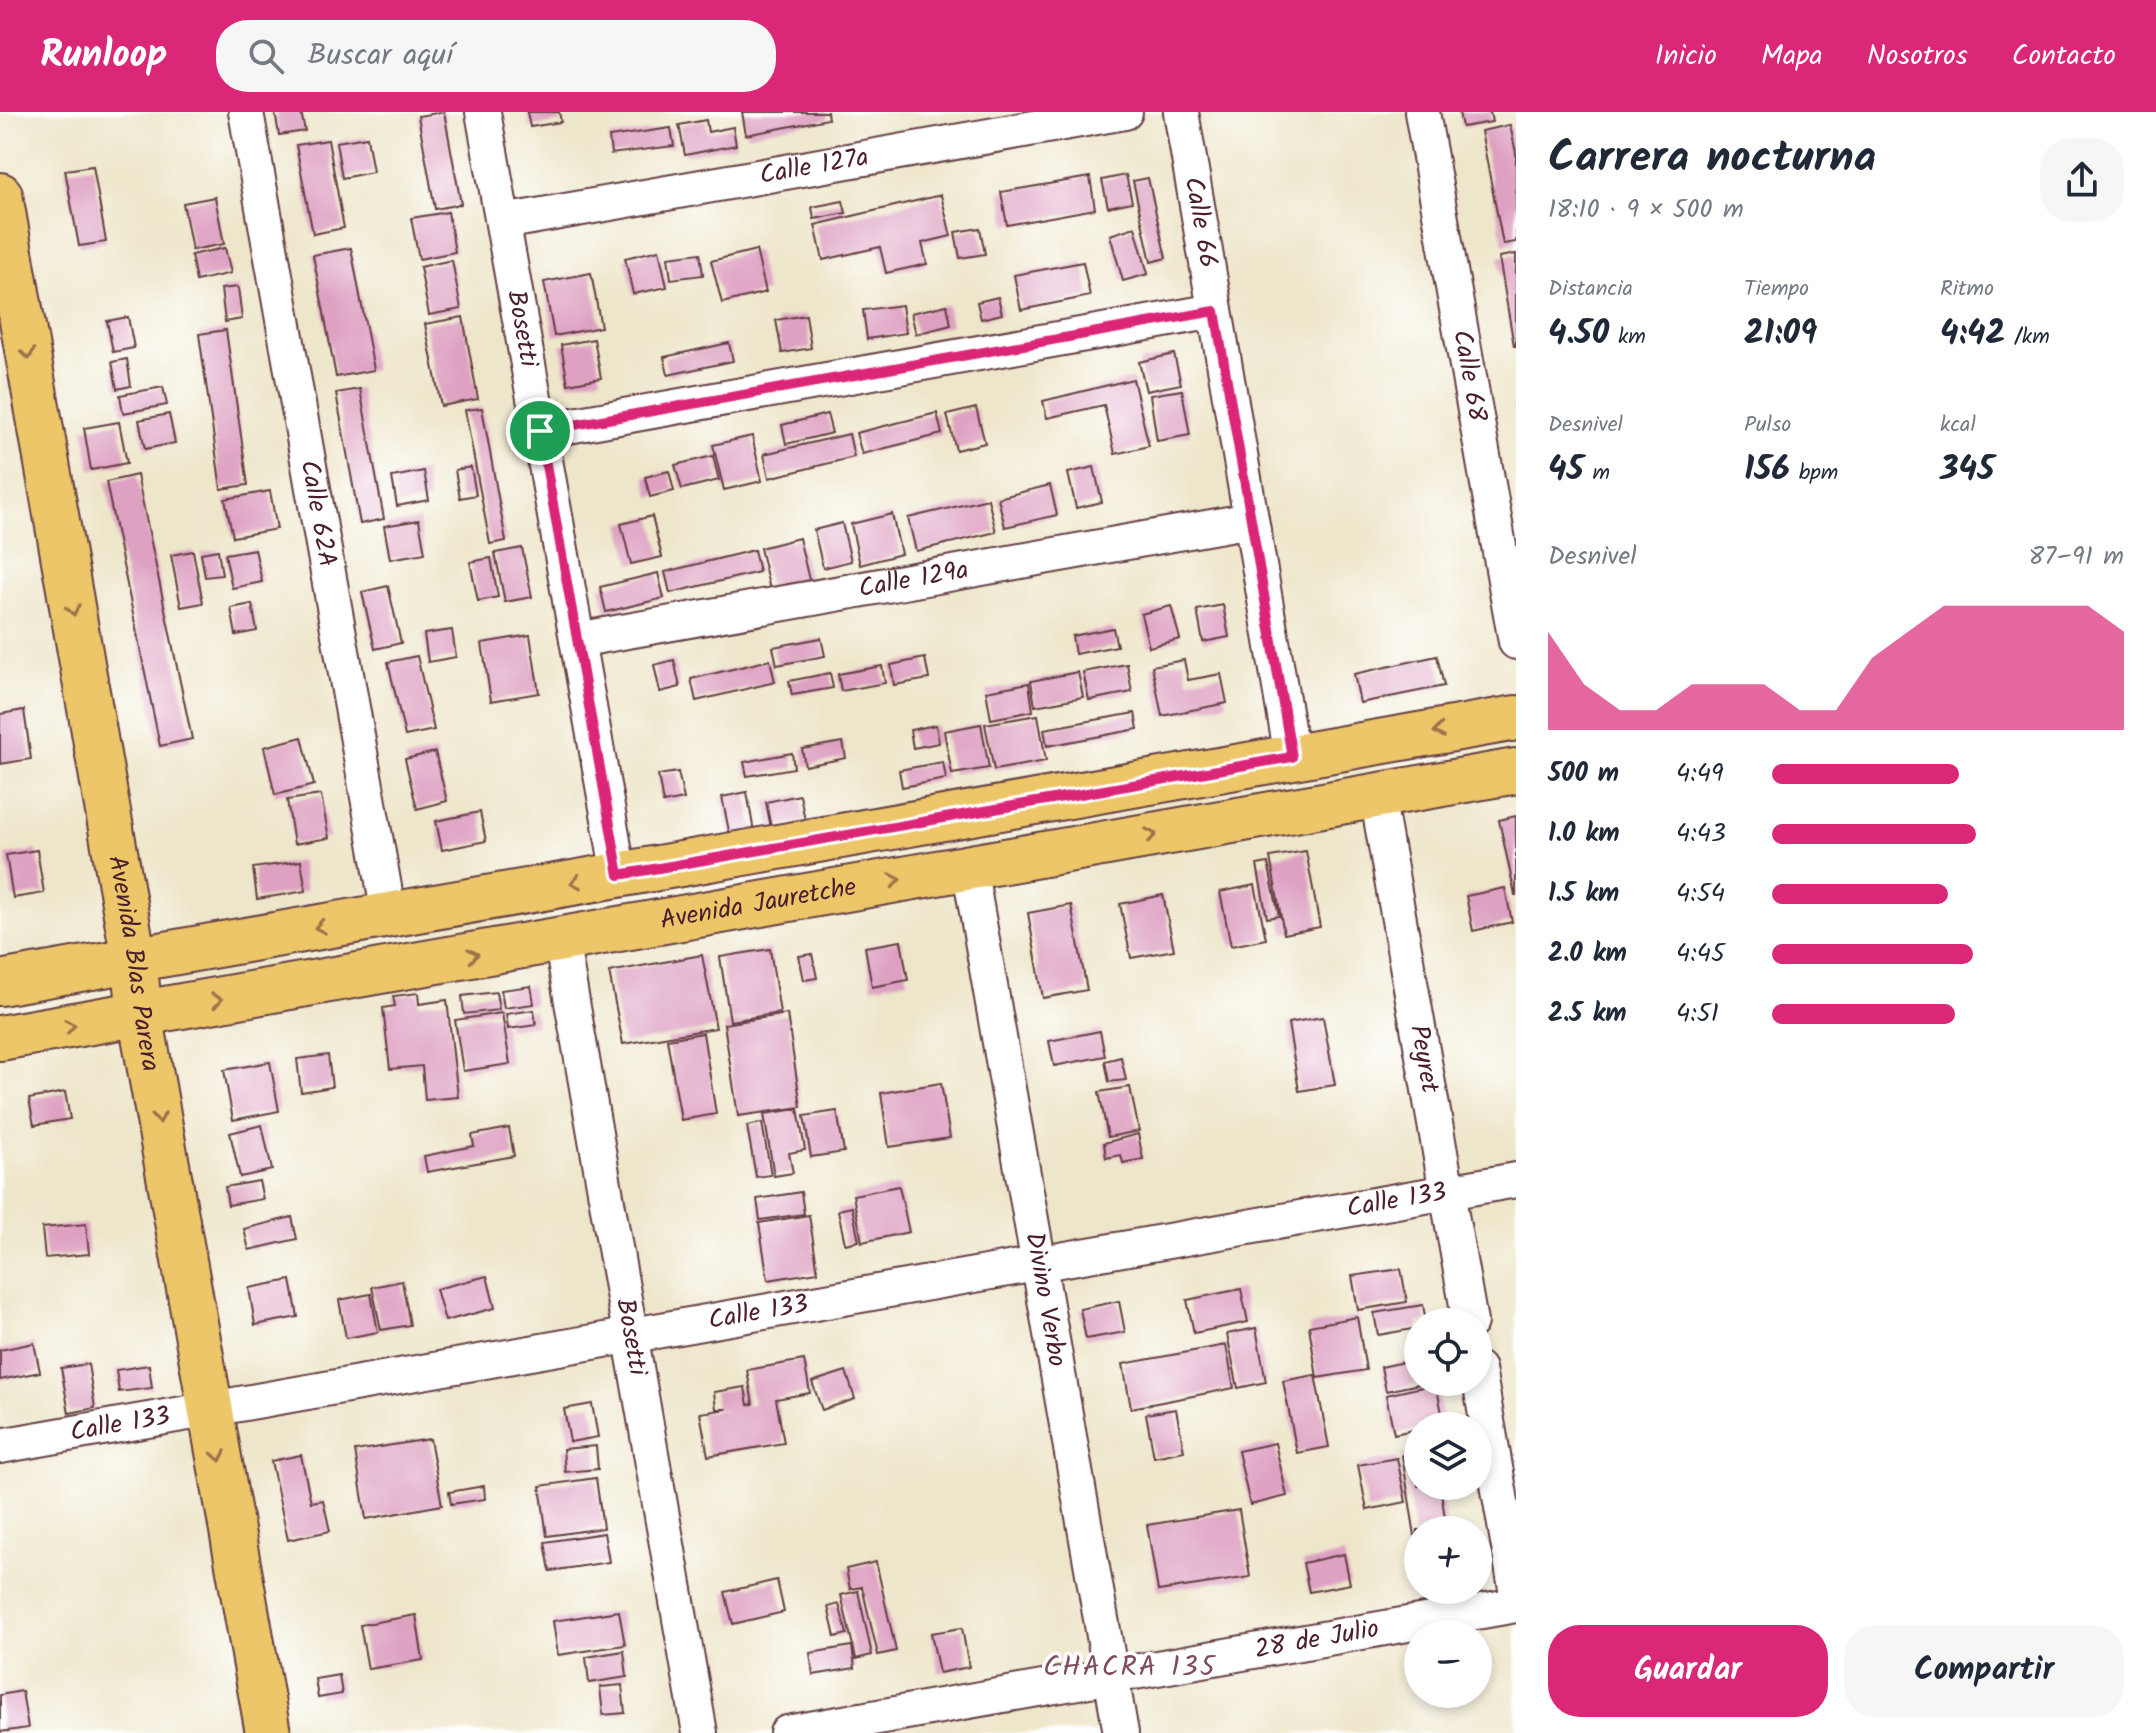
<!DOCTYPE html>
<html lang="es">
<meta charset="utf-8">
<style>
body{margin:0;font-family:Kalam,sans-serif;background:#f6f6f7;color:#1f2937;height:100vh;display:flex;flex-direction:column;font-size:30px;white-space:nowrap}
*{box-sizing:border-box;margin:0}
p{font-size:26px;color:#747a83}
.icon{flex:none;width:44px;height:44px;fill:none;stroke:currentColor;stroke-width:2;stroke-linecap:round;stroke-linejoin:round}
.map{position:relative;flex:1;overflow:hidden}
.drawer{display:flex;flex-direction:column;background:#fff;width:640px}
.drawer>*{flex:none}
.buttons{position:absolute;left:1404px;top:1196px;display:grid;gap:16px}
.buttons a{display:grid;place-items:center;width:88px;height:88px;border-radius:50%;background:#fff;box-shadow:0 4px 12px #0003;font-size:40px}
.pin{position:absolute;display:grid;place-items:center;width:68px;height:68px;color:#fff;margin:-34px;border:4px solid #fff;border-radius:50%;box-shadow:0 2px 8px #0007}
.round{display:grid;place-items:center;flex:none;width:84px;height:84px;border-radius:32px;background:#f6f6f7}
.head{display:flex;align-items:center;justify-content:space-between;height:136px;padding:0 32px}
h1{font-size:44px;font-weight:700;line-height:60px}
.figures{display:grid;grid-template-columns:repeat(3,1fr);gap:12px;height:136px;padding:8px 32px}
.figures div{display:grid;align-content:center}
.figures b{font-size:34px;font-weight:700}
.figures small{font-size:22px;font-weight:400}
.figures p{font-size:22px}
.chart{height:224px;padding:16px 32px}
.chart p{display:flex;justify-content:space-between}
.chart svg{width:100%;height:144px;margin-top:8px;fill:#db2777;opacity:.7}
.primary-button{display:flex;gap:16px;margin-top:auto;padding:16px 32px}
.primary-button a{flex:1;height:92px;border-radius:32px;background:#db2777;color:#fff;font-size:32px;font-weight:700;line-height:92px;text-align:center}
.primary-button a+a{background:#f6f6f7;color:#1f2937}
ul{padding:0 32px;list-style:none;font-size:26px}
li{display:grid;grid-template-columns:128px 96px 1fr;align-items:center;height:60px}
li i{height:20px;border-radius:10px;background:#db2777}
header{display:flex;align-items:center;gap:48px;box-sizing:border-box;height:112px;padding:0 40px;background:#db2777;color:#fff}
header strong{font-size:38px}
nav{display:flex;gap:44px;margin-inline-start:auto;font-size:28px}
.search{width:560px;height:72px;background:#f6f6f7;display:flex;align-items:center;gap:20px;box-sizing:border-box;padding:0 28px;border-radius:32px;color:#747a83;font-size:30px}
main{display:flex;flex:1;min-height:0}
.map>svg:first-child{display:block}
.building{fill:#dea1c2}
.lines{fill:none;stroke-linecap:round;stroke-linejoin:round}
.minor-casing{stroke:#633d43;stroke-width:38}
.primary-casing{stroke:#633d43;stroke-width:48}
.minor{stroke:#fff;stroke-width:34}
.primary{stroke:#ecc669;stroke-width:44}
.oneway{stroke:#9b724a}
.route-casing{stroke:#fff;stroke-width:16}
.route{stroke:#db2777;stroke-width:10}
.labels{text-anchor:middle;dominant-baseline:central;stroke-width:7;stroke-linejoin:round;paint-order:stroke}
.street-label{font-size:26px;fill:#4a1f2b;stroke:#fff}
.neighbourhood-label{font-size:28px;letter-spacing:2px;fill:#7e4c60;stroke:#fff}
</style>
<header>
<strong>Runloop</strong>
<div class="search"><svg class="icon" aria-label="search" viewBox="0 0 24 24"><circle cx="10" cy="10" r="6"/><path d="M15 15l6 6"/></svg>Buscar aquí</div>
<nav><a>Inicio</a><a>Mapa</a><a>Nosotros</a><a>Contacto</a></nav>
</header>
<main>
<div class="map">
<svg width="1516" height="1621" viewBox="0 0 1516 1621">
<rect width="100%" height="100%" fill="#fff"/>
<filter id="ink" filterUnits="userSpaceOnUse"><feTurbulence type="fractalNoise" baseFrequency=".0125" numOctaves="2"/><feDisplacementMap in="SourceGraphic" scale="16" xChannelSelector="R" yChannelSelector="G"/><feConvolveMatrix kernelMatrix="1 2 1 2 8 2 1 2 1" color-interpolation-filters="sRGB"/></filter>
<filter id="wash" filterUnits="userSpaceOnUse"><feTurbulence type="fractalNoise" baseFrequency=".006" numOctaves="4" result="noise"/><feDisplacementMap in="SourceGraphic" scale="32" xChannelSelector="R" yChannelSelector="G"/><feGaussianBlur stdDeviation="1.8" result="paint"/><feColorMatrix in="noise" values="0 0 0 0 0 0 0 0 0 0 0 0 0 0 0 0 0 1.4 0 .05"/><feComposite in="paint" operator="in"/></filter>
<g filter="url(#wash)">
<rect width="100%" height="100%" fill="#eee6ca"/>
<g id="blocks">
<g class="building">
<polygon points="275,0 301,0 305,19 279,23"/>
<polygon points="444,0 461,92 435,97 418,4"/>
<polygon points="527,0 559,0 561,10 530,15"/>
<polygon points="742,0 827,0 828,7 746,23"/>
<polygon points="1459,0 1490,0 1492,10 1462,15"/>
<polygon points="706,8 708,20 733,15 736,33 685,43 679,13"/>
<polygon points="1510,13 1516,41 1516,130 1503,132 1481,19"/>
<polygon points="671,16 674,34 611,42 609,25"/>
<polygon points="367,25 373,60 342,66 336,30"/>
<polygon points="328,28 344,116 313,122 296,33"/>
<polygon points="93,54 106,130 79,134 65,58"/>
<polygon points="1126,63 1132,90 1108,95 1102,68"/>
<polygon points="1090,65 1095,97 1007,113 1001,80"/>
<polygon points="1148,66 1166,146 1151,150 1133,69"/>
<polygon points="941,83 951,124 922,131 927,152 886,161 880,135 823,148 815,113"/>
<polygon points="215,85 224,132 192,138 183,91"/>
<polygon points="843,89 846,101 814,107 812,95"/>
<polygon points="448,100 455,140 419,147 411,106"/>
<polygon points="1135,115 1148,162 1123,169 1110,123"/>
<polygon points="980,116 985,142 960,146 955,120"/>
<polygon points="225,136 231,161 196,169 191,143"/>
<polygon points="351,136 374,258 336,265 313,143"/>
<polygon points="659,138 667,175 633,182 625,146"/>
<polygon points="756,138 766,180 722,191 711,149"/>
<polygon points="700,141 703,163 671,167 668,145"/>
<polygon points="1516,142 1516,234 1514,234 1499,145"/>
<polygon points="452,148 461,197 429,203 420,155"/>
<polygon points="1083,150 1090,184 1021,198 1014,163"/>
<polygon points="591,161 601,215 554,224 544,170"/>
<polygon points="238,175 242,207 225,210 221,177"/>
<polygon points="998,185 1002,202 981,207 977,190"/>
<polygon points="902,193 906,221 867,227 863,198"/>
<polygon points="947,193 951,213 916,222 911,201"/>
<polygon points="806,203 811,236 782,241 776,208"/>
<polygon points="128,205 134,236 113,240 107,209"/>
<polygon points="463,205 478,287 441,294 425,212"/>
<polygon points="226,218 248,373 221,377 199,222"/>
<polygon points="594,227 601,266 568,272 561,233"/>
<polygon points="729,231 733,249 668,263 664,245"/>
<polygon points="1174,242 1181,272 1146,279 1139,250"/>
<polygon points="127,247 131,274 117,277 112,250"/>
<polygon points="1133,267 1149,334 1115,342 1104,293 1047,306 1043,289"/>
<polygon points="163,275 167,293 123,301 120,283"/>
<polygon points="360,277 384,407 360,412 336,281"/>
<polygon points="1182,278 1190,323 1157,329 1150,283"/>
<polygon points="482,296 506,429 490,432 465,298"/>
<polygon points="976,296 985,331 956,338 947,303"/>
<polygon points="937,301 942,322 862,342 856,321"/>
<polygon points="169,302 175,331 145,337 139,308"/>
<polygon points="827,302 832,321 786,332 782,313"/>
<polygon points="119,310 127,351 91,358 84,316"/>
<polygon points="849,322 854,345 769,366 764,342"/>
<polygon points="752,324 762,369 724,378 713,333"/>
<polygon points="713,344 719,368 682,377 675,353"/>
<polygon points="471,355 476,383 460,386 455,358"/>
<polygon points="1094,355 1102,390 1076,396 1068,361"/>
<polygon points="424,359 429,388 397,394 392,365"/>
<polygon points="669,359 674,379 650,385 645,365"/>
<polygon points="137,363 192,627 160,634 106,370"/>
<polygon points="1050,373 1057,403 1005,415 998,386"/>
<polygon points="270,379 277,417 233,425 225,387"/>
<polygon points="988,387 996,420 916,439 908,406"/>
<polygon points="892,402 901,442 860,453 851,412"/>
<polygon points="652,404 662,445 631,452 621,412"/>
<polygon points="419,408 425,441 390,447 384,414"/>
<polygon points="842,411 851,449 823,456 814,418"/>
<polygon points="799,426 810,472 771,482 760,436"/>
<polygon points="522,436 532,485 505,490 495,441"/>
<polygon points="255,437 262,470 232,476 225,442"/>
<polygon points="218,438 222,463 205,465 201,441"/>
<polygon points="754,438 759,460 670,481 665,460"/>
<polygon points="193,439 203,491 181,495 171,443"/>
<polygon points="491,446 498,485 478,489 470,450"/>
<polygon points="658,461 664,486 606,500 600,475"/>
<polygon points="388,474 401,531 375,537 362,480"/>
<polygon points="252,492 257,519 236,523 231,496"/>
<polygon points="1223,493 1229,525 1203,530 1197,498"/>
<polygon points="1171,494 1180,527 1149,535 1141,502"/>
<polygon points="1113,516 1117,534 1075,542 1072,524"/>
<polygon points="452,518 456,545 428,550 424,522"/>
<polygon points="530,523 539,581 491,589 482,531"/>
<polygon points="821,526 825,544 777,553 773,535"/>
<polygon points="417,544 434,618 405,624 388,550"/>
<polygon points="1437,544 1444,574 1360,591 1354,562"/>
<polygon points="925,546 929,567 894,573 891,553"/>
<polygon points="674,548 680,575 660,580 654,553"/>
<polygon points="770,548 775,570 696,589 691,567"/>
<polygon points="1184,548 1188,568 1221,562 1227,591 1162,604 1152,554"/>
<polygon points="1127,552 1132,580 1089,588 1083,560"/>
<polygon points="882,554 885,571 841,579 838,562"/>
<polygon points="1078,560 1083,585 1035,594 1031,569"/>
<polygon points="830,561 833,576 792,583 789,569"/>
<polygon points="1029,571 1033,599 991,607 986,579"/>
<polygon points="24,598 31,647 0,652 0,602"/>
<polygon points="1135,601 1138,617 1047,634 1044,617"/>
<polygon points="1038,603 1046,649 994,658 985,612"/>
<polygon points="981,612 989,656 952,662 944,619"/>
<polygon points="936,613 939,631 913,636 910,618"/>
<polygon points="302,625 314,673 275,683 264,635"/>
<polygon points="843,630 846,646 805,654 802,637"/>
<polygon points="435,640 447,689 417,697 405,647"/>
<polygon points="792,641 794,656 747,664 744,650"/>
<polygon points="943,650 946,667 902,675 899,658"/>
<polygon points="678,660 684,687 663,691 658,663"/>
<polygon points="747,680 754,720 730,724 722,685"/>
<polygon points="321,683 329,726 294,732 287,688"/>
<polygon points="800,683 805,709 771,716 766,690"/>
<polygon points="480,700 486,729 442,738 436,709"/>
<polygon points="1516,704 1516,783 1515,783 1499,708"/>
<polygon points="37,738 44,781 13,786 6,743"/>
<polygon points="1306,739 1320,815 1284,822 1270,745"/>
<polygon points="301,749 306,779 257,787 253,756"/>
<polygon points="1268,751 1279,804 1267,806 1257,753"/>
<polygon points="1255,773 1266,827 1231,834 1220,780"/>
<polygon points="1505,776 1512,810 1473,819 1466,784"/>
<polygon points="1163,783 1174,838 1131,846 1120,792"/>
<polygon points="1071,793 1087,878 1043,886 1028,801"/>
<polygon points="901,829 908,868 872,875 865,835"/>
<polygon points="770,837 780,901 730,909 720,845"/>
<polygon points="812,842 817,866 804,868 799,844"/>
<polygon points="702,843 716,916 623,932 609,860"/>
<polygon points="531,874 534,892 504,896 501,878"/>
<polygon points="496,880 499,898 464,902 462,884"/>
<polygon points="418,881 419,892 447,888 458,985 425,988 422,954 390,957 383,896 395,894 393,884"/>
<polygon points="534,898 536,913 508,917 506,902"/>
<polygon points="502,901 510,952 463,959 455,908"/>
<polygon points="787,902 801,995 738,1004 724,912"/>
<polygon points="1323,905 1335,973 1299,979 1288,911"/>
<polygon points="1100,919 1105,944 1054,954 1049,929"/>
<polygon points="703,921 716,1002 681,1008 667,927"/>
<polygon points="328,943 332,975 301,980 297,947"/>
<polygon points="1121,945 1126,968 1109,970 1105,949"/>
<polygon points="270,950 279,999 233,1008 224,958"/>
<polygon points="941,971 950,1026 889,1035 881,981"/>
<polygon points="1130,975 1139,1019 1108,1025 1099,980"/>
<polygon points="65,980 70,1007 34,1013 29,987"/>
<polygon points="798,997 805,1038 789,1041 793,1061 774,1064 764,1002"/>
<polygon points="837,999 844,1040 811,1045 804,1004"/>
<polygon points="762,1011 771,1063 756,1065 747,1014"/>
<polygon points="262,1013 272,1058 240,1065 230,1021"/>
<polygon points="509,1016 514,1044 427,1060 424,1044 474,1034 472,1023"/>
<polygon points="1138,1022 1143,1047 1123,1051 1121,1043 1106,1046 1104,1031"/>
<polygon points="259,1069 263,1087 228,1093 225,1075"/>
<polygon points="899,1074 909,1120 862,1130 853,1083"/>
<polygon points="801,1080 804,1102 760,1108 757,1087"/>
<polygon points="852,1095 859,1129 845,1132 838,1098"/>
<polygon points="809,1103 818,1160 768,1168 759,1111"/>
<polygon points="292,1105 297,1127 249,1138 244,1117"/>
<polygon points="86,1112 89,1142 45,1146 42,1116"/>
<polygon points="1401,1157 1407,1190 1358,1198 1352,1164"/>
<polygon points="487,1164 495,1196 445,1209 436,1177"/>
<polygon points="291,1168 298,1205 255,1213 249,1176"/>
<polygon points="402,1169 410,1213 381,1218 372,1175"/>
<polygon points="1241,1177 1248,1210 1194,1221 1187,1188"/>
<polygon points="371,1182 378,1220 346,1226 339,1188"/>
<polygon points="1119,1189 1125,1220 1086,1227 1080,1197"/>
<polygon points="1423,1193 1426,1210 1418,1210 1418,1216 1378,1223 1374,1201"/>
<polygon points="1357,1205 1366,1258 1317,1266 1309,1214"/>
<polygon points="1256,1216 1266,1270 1238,1276 1227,1222"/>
<polygon points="34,1231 40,1260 0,1268 0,1238"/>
<polygon points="1226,1233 1234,1276 1131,1296 1123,1252"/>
<polygon points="1418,1247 1418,1270 1424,1271 1386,1279 1381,1255"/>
<polygon points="804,1248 810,1281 776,1287 784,1331 708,1344 700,1301 727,1297 716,1297 714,1280 745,1275 748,1293 753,1292 747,1258"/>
<polygon points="88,1252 95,1296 69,1301 61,1256"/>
<polygon points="149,1253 152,1276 119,1280 116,1258"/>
<polygon points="846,1259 855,1287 822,1298 812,1270"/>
<polygon points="1315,1263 1329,1335 1297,1341 1283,1269"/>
<polygon points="1436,1272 1444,1311 1418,1314 1418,1317 1394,1322 1386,1283"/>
<polygon points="592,1292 598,1325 570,1330 564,1297"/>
<polygon points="1176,1297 1184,1339 1154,1345 1146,1302"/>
<polygon points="430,1327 442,1393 366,1407 355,1339"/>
<polygon points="1275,1331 1287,1384 1250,1393 1238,1339"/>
<polygon points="596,1334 598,1357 565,1360 563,1337"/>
<polygon points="1418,1340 1418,1374 1440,1374 1447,1418 1418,1418 1416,1430 1402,1343"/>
<polygon points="301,1343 311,1390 323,1388 330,1419 288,1428 271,1349"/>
<polygon points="1397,1346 1406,1390 1367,1398 1358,1353"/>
<polygon points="596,1366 603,1416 547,1424 540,1374"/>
<polygon points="484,1374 485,1387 451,1392 449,1380"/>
<polygon points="1239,1398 1250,1465 1158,1479 1147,1413"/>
<polygon points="604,1421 609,1450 550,1459 545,1430"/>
<polygon points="1344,1442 1350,1472 1309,1480 1303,1451"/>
<polygon points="876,1450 896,1539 878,1543 862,1475 850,1477 846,1457"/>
<polygon points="777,1468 784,1500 733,1512 725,1480"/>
<polygon points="858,1479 872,1543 856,1547 841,1483"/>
<polygon points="839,1492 847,1522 835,1525 828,1495"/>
<polygon points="619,1499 625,1533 558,1543 553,1509"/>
<polygon points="416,1503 423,1548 368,1557 360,1513"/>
<polygon points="962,1516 969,1555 939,1561 931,1521"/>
<polygon points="852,1534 855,1556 813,1563 810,1541"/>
<polygon points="624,1539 627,1565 589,1571 586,1545"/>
<polygon points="339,1563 342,1582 318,1586 315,1567"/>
<polygon points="622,1573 625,1601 603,1603 600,1575"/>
<polygon points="22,1579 28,1616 0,1620 0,1583"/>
</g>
</g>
</g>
<g filter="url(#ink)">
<use href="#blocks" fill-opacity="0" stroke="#633d43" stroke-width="2"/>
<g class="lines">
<defs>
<g id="minor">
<path id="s1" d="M246 0 389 803"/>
<path id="s2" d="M483 0 619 763"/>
<path id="s3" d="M1181 0 1292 645"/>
<path id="s4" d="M1422 0 1516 530"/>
<path id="s5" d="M503 110 1125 0"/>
<polyline points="540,319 1215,199"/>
<path id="s6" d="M577 528 1251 408"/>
<path id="s7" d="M1377 683 1470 1210"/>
<path id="s8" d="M969 754 1121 1621"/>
<path id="s9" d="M561 827 700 1621"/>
<polyline points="1478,1257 1516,1476"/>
<path id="s10" d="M0 1334 1516 1068"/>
<path id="s11" d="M787 1621 1516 1493"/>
</g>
<g id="primary">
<path id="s12" d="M0 83 134 848 140 901 268 1621"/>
<polyline points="0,871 1516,606"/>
<path id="s13" d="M0 926 1516 659"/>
</g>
</defs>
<use href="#minor" class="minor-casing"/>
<use href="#primary" class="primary-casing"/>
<use href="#minor" class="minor"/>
<use href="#primary" class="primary"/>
</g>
<defs><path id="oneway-chevron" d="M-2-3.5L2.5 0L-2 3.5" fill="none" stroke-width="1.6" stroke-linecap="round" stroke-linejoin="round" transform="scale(2)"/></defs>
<g class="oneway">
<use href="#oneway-chevron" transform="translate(28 242) rotate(80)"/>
<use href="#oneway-chevron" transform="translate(73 498) rotate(80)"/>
<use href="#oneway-chevron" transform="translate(1439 619) rotate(170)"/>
<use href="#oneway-chevron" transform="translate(1151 723) rotate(-10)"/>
<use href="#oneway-chevron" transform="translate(895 768) rotate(-10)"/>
<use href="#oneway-chevron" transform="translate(576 770) rotate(170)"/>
<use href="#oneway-chevron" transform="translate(320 815) rotate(170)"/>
<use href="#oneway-chevron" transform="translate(473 843) rotate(-10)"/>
<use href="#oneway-chevron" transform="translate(217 888) rotate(-10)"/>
<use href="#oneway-chevron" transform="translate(70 914) rotate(-10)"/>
<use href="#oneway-chevron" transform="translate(159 1006) rotate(80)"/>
<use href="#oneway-chevron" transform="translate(219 1344) rotate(80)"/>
</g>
</g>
<g class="lines" filter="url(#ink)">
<defs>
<polygon id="route" points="1215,199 1292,645 619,763 540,319"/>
</defs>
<use href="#route" class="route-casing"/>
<use href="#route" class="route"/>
</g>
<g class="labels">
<g class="street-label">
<text stroke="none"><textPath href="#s5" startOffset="316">Calle 127a</textPath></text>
<text stroke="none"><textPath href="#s3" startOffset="112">Calle 66</textPath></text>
<text stroke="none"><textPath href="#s2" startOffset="220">Bosetti</textPath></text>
<text stroke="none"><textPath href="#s4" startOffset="268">Calle 68</textPath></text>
<text stroke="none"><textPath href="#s1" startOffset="408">Calle 62A</textPath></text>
<text stroke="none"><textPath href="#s6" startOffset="342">Calle 129a</textPath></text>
<text stroke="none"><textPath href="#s13" startOffset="770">Avenida Jauretche</textPath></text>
<text stroke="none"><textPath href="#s12" startOffset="780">Avenida Blas Parera</textPath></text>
<text stroke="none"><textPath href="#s7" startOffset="268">Peyret</textPath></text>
<text stroke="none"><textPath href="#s10" startOffset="1418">Calle 133</textPath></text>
<text stroke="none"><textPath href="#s8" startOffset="440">Divino Verbo</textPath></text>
<text stroke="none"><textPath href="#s10" startOffset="770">Calle 133</textPath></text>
<text stroke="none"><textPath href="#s9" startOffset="404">Bosetti</textPath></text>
<text stroke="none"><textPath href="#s10" startOffset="122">Calle 133</textPath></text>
<text stroke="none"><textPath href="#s11" startOffset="538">28 de Julio</textPath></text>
</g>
<g class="neighbourhood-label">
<text x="1130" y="1555">CHACRA 135</text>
</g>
</g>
</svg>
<div class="buttons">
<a><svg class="icon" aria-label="locate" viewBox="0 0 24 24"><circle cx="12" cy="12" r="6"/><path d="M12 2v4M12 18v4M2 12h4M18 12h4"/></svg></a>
<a><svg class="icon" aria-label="layers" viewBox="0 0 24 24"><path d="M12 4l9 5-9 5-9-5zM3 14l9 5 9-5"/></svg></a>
<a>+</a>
<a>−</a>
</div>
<div class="pin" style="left:540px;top:319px;background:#1e9e55"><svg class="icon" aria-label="arrive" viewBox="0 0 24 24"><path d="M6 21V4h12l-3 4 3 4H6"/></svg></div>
</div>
<section class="drawer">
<div class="head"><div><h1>Carrera nocturna</h1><p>18:10 · 9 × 500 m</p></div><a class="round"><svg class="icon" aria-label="share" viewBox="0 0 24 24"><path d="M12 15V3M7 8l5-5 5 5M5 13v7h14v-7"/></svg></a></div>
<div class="figures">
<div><p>Distancia</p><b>4.50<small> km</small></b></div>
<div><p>Tiempo</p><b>21:09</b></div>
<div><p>Ritmo</p><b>4:42<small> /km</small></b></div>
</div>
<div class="figures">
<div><p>Desnivel</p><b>45<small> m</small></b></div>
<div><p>Pulso</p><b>156<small> bpm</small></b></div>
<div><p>kcal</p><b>345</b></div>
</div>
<div class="chart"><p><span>Desnivel</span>87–91 m</p>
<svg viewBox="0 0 160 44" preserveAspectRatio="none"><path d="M0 44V14L10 30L20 38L30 38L40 30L50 30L60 30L70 38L80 38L90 22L100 14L110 6L120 6L130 6L140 6L150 6L160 14V44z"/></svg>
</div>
<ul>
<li><b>500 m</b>4:49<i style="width:53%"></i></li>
<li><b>1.0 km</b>4:43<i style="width:58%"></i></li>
<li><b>1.5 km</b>4:54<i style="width:50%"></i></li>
<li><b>2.0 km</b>4:45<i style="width:57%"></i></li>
<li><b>2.5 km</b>4:51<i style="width:52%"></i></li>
</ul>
<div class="primary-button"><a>Guardar</a><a>Compartir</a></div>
</section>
</main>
